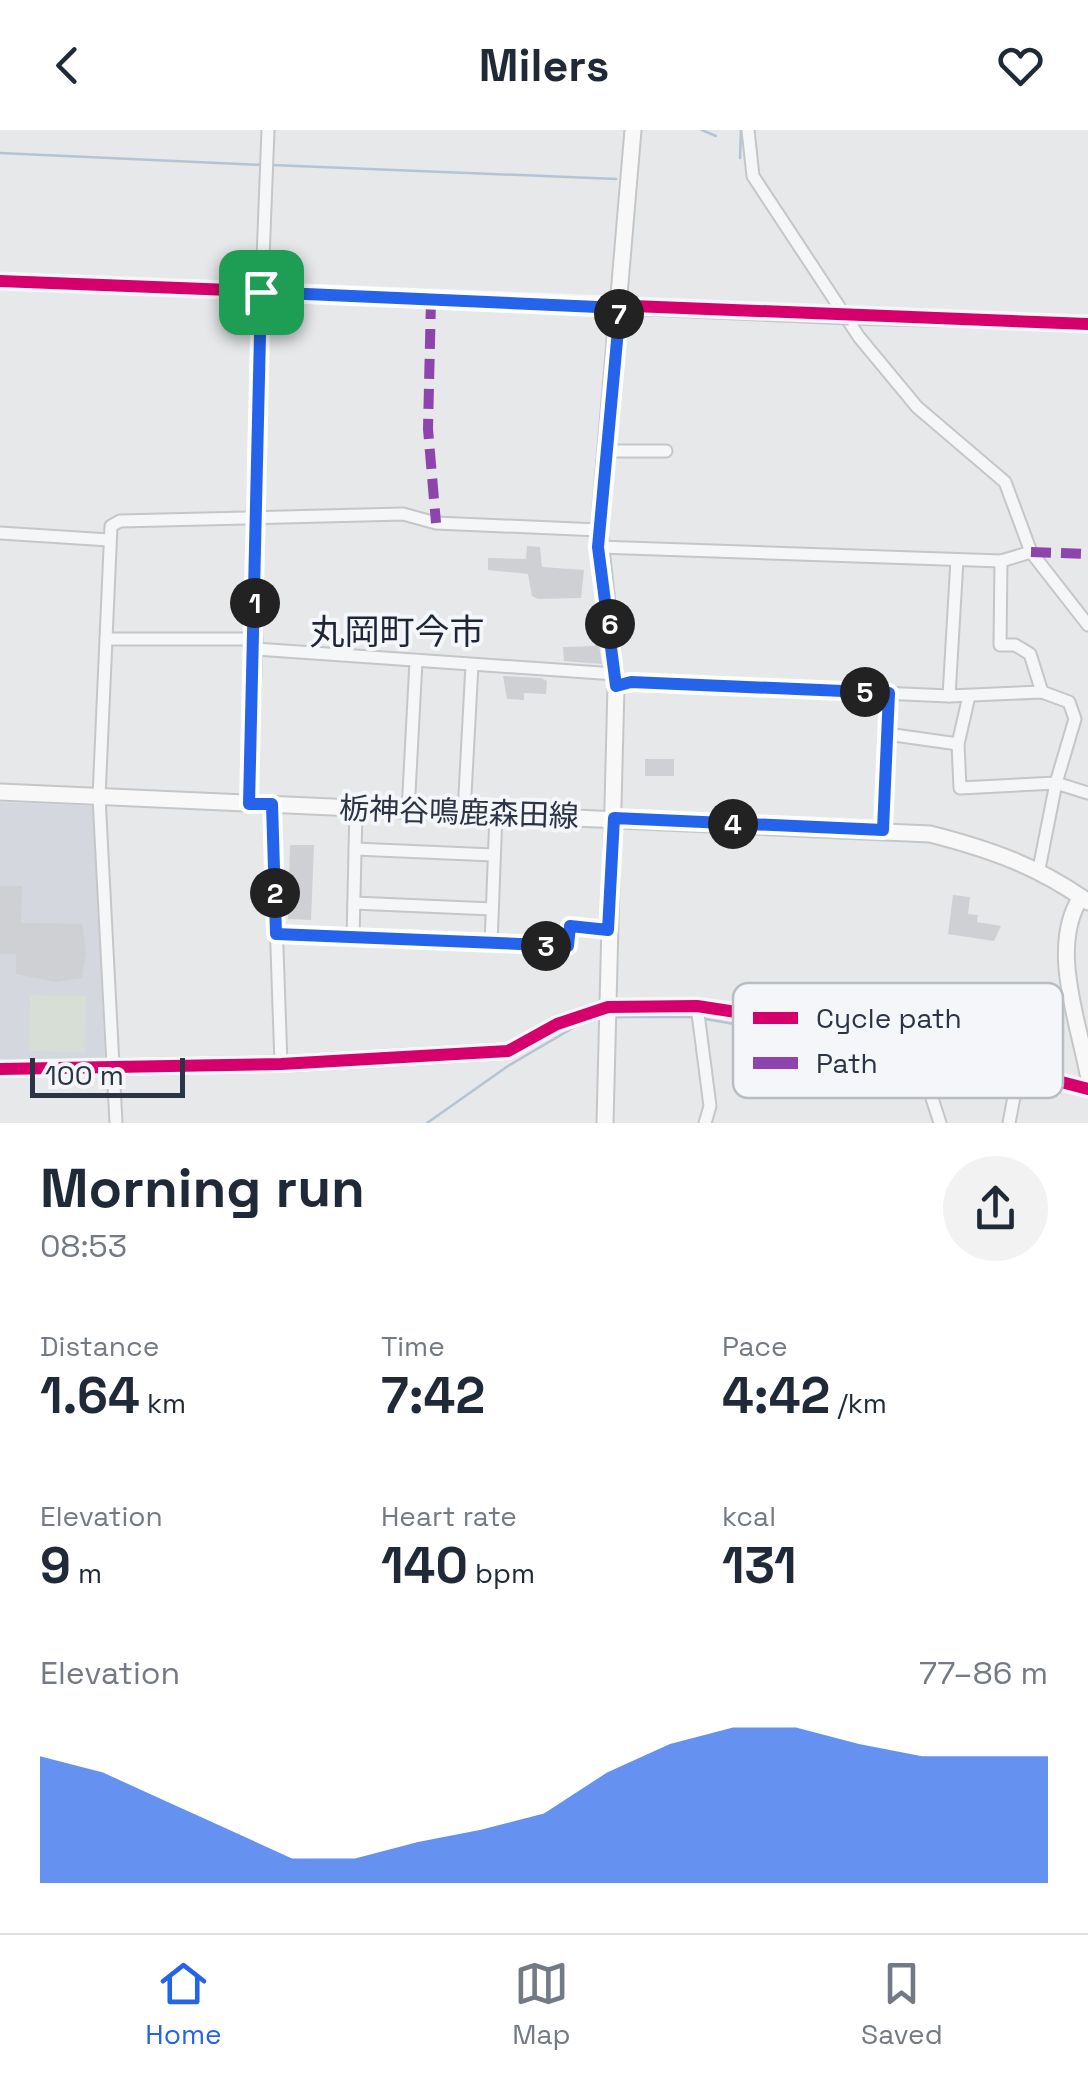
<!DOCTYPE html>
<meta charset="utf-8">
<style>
body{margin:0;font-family:"Space Grotesk","Noto Sans JP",sans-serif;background:#f2f2f3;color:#1f2937;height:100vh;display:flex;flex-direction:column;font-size:38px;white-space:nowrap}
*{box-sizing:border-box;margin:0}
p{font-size:32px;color:#747a83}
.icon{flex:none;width:55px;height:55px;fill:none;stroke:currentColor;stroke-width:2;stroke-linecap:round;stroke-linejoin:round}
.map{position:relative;height:993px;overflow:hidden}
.details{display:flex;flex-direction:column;background:#fff;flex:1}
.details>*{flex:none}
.scale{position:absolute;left:30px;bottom:25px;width:155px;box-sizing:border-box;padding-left:10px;border:5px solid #2b3445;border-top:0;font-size:28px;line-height:35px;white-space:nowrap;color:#2b3445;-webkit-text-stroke:8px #f4f6f9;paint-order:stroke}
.pin{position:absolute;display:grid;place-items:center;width:85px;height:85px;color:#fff;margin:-42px;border-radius:20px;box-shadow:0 5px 15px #0006}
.km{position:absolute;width:50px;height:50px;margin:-25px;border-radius:50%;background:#222;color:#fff;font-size:28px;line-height:50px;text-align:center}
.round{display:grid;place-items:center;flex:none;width:105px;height:105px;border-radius:52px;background:#f2f2f3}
.overview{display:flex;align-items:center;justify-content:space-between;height:170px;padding:0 40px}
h1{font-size:55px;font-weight:600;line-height:75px}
.stats{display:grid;grid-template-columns:repeat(3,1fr);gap:15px;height:170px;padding:10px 40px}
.stats div{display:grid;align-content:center}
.stats b{font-size:50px;font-weight:600}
.stats small{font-size:28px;font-weight:400}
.stats p{font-size:28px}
.chart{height:280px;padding:20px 40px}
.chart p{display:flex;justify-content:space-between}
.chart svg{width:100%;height:180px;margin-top:10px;fill:#2563eb;opacity:.7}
header{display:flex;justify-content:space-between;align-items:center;height:130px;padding:0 40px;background:#fff;font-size:45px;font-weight:600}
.tabs{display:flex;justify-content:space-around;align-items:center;height:140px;border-top:2px solid #e0e1e3;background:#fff;font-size:28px;color:#747a83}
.tabs a{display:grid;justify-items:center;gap:5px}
.tabs .active{color:#2563eb}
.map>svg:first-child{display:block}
.built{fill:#d4d7dd}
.pitch{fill:#d6ded6}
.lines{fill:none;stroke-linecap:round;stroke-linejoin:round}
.stream{stroke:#b4c4d5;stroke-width:2.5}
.building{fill:#ced0d3}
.street-casing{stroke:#c4c6c8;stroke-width:15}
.secondary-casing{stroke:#c4c6c8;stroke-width:19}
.street{stroke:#f5f6f7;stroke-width:11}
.secondary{stroke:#f8f8f8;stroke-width:15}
.street-bridge-casing{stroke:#c4c6c8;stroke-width:15;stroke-linecap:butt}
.street-bridge{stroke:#f5f6f7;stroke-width:11}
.quiet{stroke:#8e44ad;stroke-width:10;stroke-dasharray:20 10;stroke-linecap:butt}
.cycleway-casing{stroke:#f4f6f9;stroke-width:19}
.cycleway{stroke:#d6006c;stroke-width:12}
.route-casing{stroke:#fff;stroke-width:20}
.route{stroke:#2563eb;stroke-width:12}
.labels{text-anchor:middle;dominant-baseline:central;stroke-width:8;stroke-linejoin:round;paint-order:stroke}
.street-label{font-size:30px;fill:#2b3445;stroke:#f4f6f9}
.quarter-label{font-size:35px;fill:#1d2536;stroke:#f4f6f9}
.key{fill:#f4f6f9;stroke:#b8bcc3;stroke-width:2.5}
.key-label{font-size:28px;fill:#2b3445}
</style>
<header><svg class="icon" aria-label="back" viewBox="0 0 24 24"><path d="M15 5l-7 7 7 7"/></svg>Milers<svg class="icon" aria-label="heart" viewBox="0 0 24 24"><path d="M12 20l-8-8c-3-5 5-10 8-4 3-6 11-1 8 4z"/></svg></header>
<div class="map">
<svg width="1088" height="993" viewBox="0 0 1088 993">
<rect width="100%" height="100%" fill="#e6e8ea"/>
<polygon class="built" points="0,672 94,676 105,933 0,931"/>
<polygon class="pitch" points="30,865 86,866 85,922 29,921"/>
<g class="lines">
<g class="stream">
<polyline points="702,0 716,6"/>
<polyline points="0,23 264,35"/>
<polyline points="740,28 741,0"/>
<polyline points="272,35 616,49"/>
<polyline points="615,887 692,887"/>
<polyline points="705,889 752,897 867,935 915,935"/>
<polyline points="427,993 508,936 578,895"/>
</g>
</g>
<g class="building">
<polygon points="527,416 540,417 542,437 584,440 581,468 538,469 532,466 528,444 488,440 488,428 526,429"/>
<polygon points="593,477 602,534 564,531 563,517 595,516"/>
<polygon points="503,546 541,548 547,551 546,564 524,563 524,570 507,569"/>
<rect x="645" y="629" width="29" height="17"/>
<polygon points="290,715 314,715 311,790 288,789"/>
<polygon points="0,756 22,756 21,793 82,794 86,822 82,848 56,852 16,844 16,824 0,824"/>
<polygon points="953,765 970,767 968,784 978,785 977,792 1001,796 994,811 948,804"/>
</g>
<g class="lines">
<defs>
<g id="street">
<polyline points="748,0 753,46 859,207 917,277 1005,352 1031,422 1088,495"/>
<polyline points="0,151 827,187"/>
<polyline points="849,188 1088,194"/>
<polyline points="608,321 666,321"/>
<polyline points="0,403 109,410"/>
<polyline points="599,417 1001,431 1031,422"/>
<polyline points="1001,431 1000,515 1015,515 1030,524 1042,562"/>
<polyline points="106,509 256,509"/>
<polyline points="256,519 615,544"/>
<polyline points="616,556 631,552 949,566 1042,562 1069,572 1075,589 1056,653 1039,739"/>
<polyline points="949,566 957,430"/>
<polyline points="969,566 958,614 960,658 1056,653 1088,663"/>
<polyline points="887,604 958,614"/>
<polyline points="249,673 256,519 253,385 268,0"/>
<polyline points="272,674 281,934"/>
<polyline points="408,682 416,531"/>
<polyline points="464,683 472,535"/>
<polyline points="883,700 889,563"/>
<polyline points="355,719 493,725"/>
<polyline points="354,773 492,779"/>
<polyline points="276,804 491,814 496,684"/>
<polyline points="353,808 356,678"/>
<polyline points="491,814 568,816 570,796 608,800"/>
<polyline points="697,876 710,976 705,993"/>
<polyline points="608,877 697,876 736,882 871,925 919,928 970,921 1019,941 1088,959"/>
<polyline points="919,928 940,993"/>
<polyline points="116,993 99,667 111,396 120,391 403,384 436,393 599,400"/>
<polyline points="1009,993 1019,941"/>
</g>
<g id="secondary">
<path d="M0 662 930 704C989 719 1038 736 1088 772"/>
<path d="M1081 767C1049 816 1078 890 1088 944"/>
<polyline points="0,939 281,934 508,921 557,894 608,877"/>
<polyline points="605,993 616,556 599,400 633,0"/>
</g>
</defs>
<use href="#street" class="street-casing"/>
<use href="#secondary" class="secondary-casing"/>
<use href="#street" class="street"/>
<use href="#secondary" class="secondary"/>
<defs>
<polyline id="street-bridge" points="827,187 849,188"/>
</defs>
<use href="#street-bridge" class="street-bridge-casing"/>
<use href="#street-bridge" class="street-bridge"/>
<g class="quiet">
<polyline points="431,169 428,299 436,393"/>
<polyline points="1031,422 1088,424"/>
</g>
<defs>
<g id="cycleway">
<polyline points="0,151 1088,194"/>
<polyline points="0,939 281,934 508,921 557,894 608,877 697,876 736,882 871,925 919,928 970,921 1019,941 1088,959"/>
</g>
</defs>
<use href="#cycleway" class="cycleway-casing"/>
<use href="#cycleway" class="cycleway"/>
</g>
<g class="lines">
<defs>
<polygon id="route" points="261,162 620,178 598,417 616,556 631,552 889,563 883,700 614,688 608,800 570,796 568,816 276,804 272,674 249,674"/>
</defs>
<use href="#route" class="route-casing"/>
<use href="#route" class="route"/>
</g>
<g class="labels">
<g class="street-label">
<text transform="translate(459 682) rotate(2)">栃神谷鳴鹿森田線</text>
</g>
<g class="quarter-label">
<text x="397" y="502">丸岡町今市</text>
</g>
</g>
<rect x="733" y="853" width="330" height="115" rx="15" class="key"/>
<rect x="753" y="882" width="45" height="12" fill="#d6006c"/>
<rect x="753" y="927" width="45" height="12" fill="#8e44ad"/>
<g class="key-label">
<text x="816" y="898">Cycle path</text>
<text x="816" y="943">Path</text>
</g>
</svg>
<div class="scale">100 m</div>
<div class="pin" style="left:261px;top:162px;background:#1e9e55"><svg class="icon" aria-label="arrive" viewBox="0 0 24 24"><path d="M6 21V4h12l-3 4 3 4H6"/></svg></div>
<b class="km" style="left:255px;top:473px">1</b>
<b class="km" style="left:275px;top:763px">2</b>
<b class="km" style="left:546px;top:816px">3</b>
<b class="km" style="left:733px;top:694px">4</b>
<b class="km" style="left:865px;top:562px">5</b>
<b class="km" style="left:610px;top:494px">6</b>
<b class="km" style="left:619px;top:184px">7</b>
</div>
<section class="details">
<div class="overview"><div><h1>Morning run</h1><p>08:53</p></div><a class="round"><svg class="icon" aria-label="share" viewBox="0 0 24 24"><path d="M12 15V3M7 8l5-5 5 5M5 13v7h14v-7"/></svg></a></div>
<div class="stats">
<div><p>Distance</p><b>1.64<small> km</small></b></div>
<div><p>Time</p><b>7:42</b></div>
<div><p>Pace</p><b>4:42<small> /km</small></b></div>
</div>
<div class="stats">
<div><p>Elevation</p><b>9<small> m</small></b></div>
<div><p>Heart rate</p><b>140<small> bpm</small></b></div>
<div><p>kcal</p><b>131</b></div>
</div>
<div class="chart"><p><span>Elevation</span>77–86 m</p>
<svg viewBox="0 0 160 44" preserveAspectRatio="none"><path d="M0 44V13L10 17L20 24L30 31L40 38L50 38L60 34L70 31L80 27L90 17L100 10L110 6L120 6L130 10L140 13L150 13L160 13V44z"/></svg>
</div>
</section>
<nav class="tabs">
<a class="active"><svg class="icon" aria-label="home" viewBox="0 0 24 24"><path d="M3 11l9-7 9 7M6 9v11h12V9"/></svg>Home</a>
<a><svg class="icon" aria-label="map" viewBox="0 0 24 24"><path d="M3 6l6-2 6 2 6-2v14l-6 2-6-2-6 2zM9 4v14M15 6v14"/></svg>Map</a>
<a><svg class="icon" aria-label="saved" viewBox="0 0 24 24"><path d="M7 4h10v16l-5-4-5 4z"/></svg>Saved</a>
</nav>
